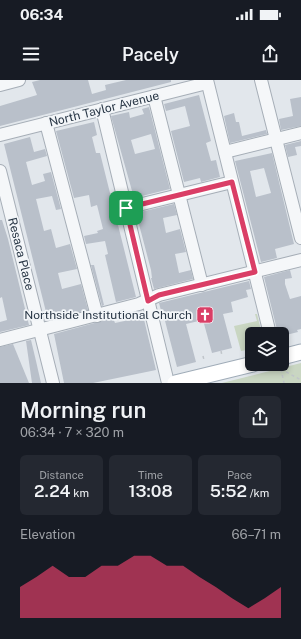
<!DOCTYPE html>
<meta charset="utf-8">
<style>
body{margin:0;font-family:"Public Sans",sans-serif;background:#242831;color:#f1f3f6;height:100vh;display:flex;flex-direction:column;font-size:15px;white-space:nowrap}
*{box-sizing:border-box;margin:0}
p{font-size:13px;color:#9ea1a6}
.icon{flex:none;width:22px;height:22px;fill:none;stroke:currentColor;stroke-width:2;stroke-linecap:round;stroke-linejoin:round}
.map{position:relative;height:303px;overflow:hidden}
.details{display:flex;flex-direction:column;background:#171b24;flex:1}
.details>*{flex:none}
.controls{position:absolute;left:245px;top:247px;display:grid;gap:8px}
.controls a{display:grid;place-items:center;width:44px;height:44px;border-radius:6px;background:#171b24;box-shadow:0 2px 6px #0003;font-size:20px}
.pin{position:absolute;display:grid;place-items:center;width:34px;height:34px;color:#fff;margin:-17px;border-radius:8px;box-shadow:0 2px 6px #0006}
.round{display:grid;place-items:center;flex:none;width:42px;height:42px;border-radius:6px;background:#242831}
.summary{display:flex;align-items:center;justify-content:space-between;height:68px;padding:0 20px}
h1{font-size:22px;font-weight:600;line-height:30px}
.stats{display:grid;grid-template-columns:repeat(3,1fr);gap:6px;height:68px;padding:4px 20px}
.stats div{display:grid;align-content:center;border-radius:6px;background:#242831;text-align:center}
.stats b{font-size:17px;font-weight:600}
.stats small{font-size:11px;font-weight:400}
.stats p{font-size:11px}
.chart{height:112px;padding:8px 20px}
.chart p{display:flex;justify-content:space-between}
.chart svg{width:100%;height:72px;margin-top:4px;fill:#da3e66;opacity:.7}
.status{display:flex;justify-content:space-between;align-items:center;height:28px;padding:0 20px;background:#171b24;direction:ltr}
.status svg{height:11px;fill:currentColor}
header{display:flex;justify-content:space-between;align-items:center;height:52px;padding:0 20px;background:#171b24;font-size:18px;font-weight:600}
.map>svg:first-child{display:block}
.green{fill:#c9d6c2}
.building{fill:#b9c0ca;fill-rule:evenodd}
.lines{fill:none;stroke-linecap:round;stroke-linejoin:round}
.minor-casing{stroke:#a6aeb7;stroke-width:14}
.major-casing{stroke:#a0acb8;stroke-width:17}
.path{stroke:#c0c5ca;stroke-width:1.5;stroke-dasharray:3 3;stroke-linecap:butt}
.minor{stroke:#f5f7f9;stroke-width:12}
.major{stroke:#fff;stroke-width:15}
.route-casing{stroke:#fff;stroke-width:8}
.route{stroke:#da3e66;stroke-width:5}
.labels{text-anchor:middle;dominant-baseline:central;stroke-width:3.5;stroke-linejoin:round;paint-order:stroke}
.street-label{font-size:12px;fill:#283645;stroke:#f2f5f8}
.poi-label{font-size:12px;fill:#283645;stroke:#f2f5f8;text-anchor:end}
</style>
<div class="status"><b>06:34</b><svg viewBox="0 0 49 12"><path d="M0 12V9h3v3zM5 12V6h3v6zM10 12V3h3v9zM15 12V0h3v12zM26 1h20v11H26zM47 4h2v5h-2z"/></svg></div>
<header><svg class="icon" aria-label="menu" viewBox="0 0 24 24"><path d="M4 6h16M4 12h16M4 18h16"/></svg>Pacely<svg class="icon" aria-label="share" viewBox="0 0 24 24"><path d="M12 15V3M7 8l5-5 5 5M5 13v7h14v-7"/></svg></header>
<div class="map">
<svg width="301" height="303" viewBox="0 0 301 303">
<rect width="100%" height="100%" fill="#e2e7ec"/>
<g class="green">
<polygon points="255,234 257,234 262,254 252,254 252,269 241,271 234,246 257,241"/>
<polygon points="301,283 301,303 222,303"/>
</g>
<g class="building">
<polygon points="40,0 88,0 92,14 106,10 105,5 126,0 171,0 171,2 0,46 0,26 37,15 32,2"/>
<polygon points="199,15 211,61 206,63 211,81 216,80 220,97 201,102 200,98 184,102 171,51 190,46 185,26 166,31 164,24"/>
<polygon points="301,17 301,46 281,50 279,39 293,36 290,19"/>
<path d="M149 27 170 109 134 118 111 36 129 32 130 38 144 34 142 29ZM151 54 155 69 135 74 131 60Z"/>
<polygon points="234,33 236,42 239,42 242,56 266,50 267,54 230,63 224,36"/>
<polygon points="94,42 97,55 92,57 96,73 100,73 136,217 116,222 105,175 108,174 105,161 86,164 84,156 98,153 97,151 103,149 97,125 91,127 89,115 74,118 56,51"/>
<polygon points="30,57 34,72 45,69 47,76 26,82 32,105 45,101 43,94 51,92 61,129 56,130 52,116 36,119 44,151 51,149 56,168 70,164 77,189 58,193 62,209 81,204 88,230 48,240 4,64"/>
<polygon points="301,61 301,66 295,67 297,75 288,77 285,65"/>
<path d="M272 73 294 164 275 169 277 178 261 182 235 81ZM264 88 271 113 256 117 250 91Z"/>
<polygon points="174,124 177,135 163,138 166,153 180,149 186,172 175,174 179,193 191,190 193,199 154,209 151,198 152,198 151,190 136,133"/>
<polygon points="0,140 2,140 8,159 29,245 0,252 0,242 7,240 2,217 0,218"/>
<polygon points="91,185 94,185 104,225 102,226"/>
<polygon points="290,190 292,198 285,199 285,204 290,219 301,216 301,249 297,250 298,252 282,256 282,254 278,254 264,197"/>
<polygon points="249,201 251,209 246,210 248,217 231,222 233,232 223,234 232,268 212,273 203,240 186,244 196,282 177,287 164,237 163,238 159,223"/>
<polygon points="142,231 156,290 93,303 64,303 54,254 113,238 115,243 134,239 132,234"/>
<polygon points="31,260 36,281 41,303 32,303 26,261"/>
<polygon points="13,264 29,303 0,303 0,267"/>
</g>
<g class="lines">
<defs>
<g id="minor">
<polyline points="207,0 270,254"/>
<polyline points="261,0 301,158"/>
<polyline points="0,5 19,0"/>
<polyline points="154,16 202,205"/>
<polyline points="102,29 168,303"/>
<polyline points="46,43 97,236"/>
<polyline points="0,55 207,3"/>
<polyline points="225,72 301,53"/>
<polyline points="0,91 53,303"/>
<polyline points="126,128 232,102"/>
<polyline points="0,260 139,224 159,215 301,180"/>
</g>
<g id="major">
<polyline points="282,277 301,272"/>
<polyline points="175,303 253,284"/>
</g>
</defs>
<use href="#minor" class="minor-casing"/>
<use href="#major" class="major-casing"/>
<g class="path">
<polyline points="221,271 222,276"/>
<polyline points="203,276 204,280"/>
<polyline points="281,289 301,300"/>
<polyline points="281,289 284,303"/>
</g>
<use href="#minor" class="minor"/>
<use href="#major" class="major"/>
</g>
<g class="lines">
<defs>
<polygon id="route" points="232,102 255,192 159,215 148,221 126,128"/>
</defs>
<use href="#route" class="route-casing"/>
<use href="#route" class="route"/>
</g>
<defs>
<symbol id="church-square" viewBox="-11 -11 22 22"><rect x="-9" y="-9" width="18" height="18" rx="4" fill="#da3e66" stroke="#f2f5f8"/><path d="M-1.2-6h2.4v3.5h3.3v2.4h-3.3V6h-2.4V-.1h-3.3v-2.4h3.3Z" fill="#fff"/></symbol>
</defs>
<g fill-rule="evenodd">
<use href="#church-square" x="195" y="225" width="20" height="20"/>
</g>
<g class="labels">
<g class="street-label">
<text transform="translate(104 29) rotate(-14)">North Taylor Avenue</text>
<text transform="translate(21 174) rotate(76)">Resaca Place</text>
</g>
<g class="poi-label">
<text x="192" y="235">Northside Institutional Church</text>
</g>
</g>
</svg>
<div class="controls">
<a><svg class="icon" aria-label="layers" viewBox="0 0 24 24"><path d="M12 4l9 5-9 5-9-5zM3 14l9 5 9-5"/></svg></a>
</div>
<div class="pin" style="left:126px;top:128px;background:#1e9e55"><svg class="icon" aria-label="arrive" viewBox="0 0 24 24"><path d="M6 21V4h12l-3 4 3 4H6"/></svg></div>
</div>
<section class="details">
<div class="summary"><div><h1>Morning run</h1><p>06:34 · 7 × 320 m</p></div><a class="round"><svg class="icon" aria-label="share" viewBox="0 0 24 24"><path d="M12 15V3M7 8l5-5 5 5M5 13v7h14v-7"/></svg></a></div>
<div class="stats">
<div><p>Distance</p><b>2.24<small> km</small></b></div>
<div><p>Time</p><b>13:08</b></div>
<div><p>Pace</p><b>5:52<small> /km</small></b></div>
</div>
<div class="chart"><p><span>Elevation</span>66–71 m</p>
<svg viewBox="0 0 160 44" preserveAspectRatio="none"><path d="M0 44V25L10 19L20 12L30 19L40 19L50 12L60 12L70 6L80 6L90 12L100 12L110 19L120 25L130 32L140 38L150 32L160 25V44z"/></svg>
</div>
</section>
